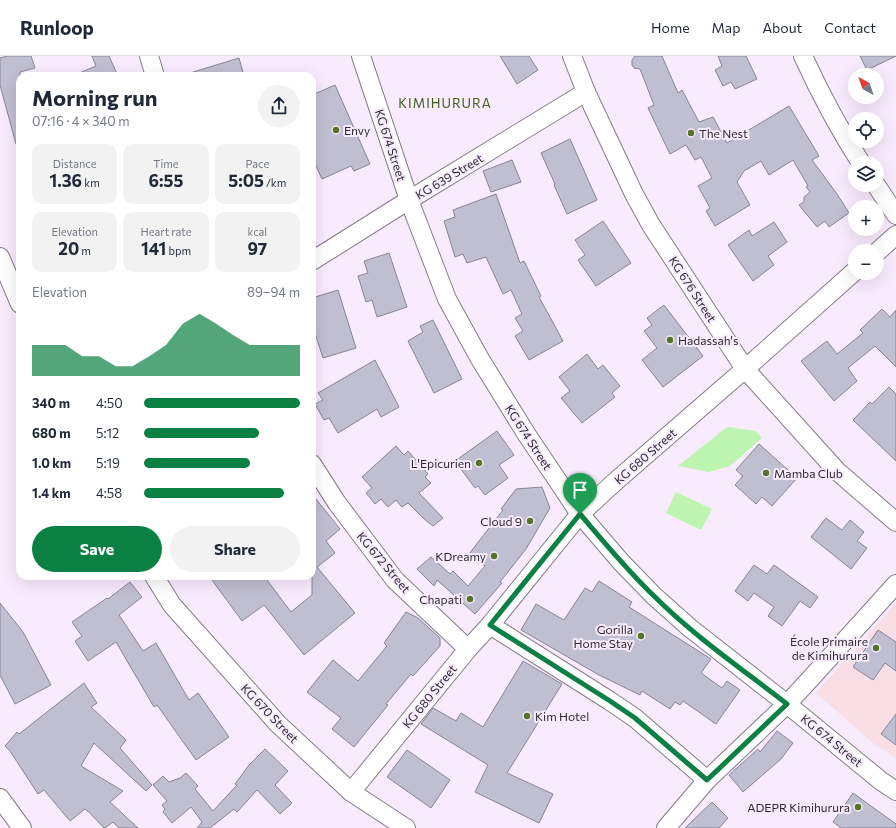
<!DOCTYPE html>
<meta charset="utf-8">
<style>
body{margin:0;font-family:Commissioner,sans-serif;background:#f2f2f3;color:#1f2937;height:100vh;display:flex;flex-direction:column;font-size:15px;white-space:nowrap}
*{box-sizing:border-box;margin:0}
p{font-size:13px;color:#747a83}
.icon{flex:none;width:22px;height:22px;fill:none;stroke:currentColor;stroke-width:2;stroke-linecap:round;stroke-linejoin:round}
.map{position:relative;flex:1;overflow:hidden}
.sheet{position:absolute;left:16px;top:16px;width:300px;height:508px;display:flex;flex-direction:column;background:#fff;border-radius:12px;box-shadow:0 4px 16px #0002}
.sheet>*{flex:none}
.needle{width:26px;rotate:320deg}
.controls{position:absolute;left:848px;top:12px;display:grid;gap:8px}
.controls a{display:grid;place-items:center;width:36px;height:36px;border-radius:50%;background:#fff;box-shadow:0 4px 16px #0002;font-size:20px}
.pin{position:absolute;display:grid;place-items:center;width:34px;height:34px;color:#fff;margin:-41px -17px;border-radius:50% 50% 50% 0;rotate:-45deg;box-shadow:0 0 4px #0007}
.pin .icon{rotate:45deg}
.round{display:grid;place-items:center;flex:none;width:42px;height:42px;border-radius:21px;background:#f2f2f3}
.head{display:flex;align-items:center;justify-content:space-between;height:68px;padding:0 16px}
h1{font-size:22px;font-weight:700;line-height:30px}
.metrics{display:grid;grid-template-columns:repeat(3,1fr);gap:6px;height:68px;padding:4px 16px}
.metrics div{display:grid;align-content:center;border-radius:10px;background:#f2f2f3;text-align:center}
.metrics b{font-size:17px;font-weight:700}
.metrics small{font-size:11px;font-weight:400}
.metrics p{font-size:11px}
.chart{height:112px;padding:8px 16px}
.chart p{display:flex;justify-content:space-between}
.chart svg{width:100%;height:72px;margin-top:4px;fill:#0b8043;opacity:.7}
.action{display:flex;gap:8px;margin-top:auto;padding:8px 16px}
.action a{flex:1;height:46px;border-radius:24px;background:#0b8043;color:#fff;font-size:16px;font-weight:700;line-height:46px;text-align:center}
.action a+a{background:#f2f2f3;color:#1f2937}
ul{padding:0 16px;list-style:none;font-size:13px}
li{display:grid;grid-template-columns:64px 48px 1fr;align-items:center;height:30px}
li i{height:10px;border-radius:5px;background:#0b8043}
header{display:flex;align-items:center;gap:24px;box-sizing:border-box;height:56px;padding:0 20px;background:#fff;border-bottom:1px solid #e0e1e3}
header strong{font-size:19px}
nav{display:flex;gap:22px;margin-inline-start:auto;font-size:14px}
.map>svg:first-child{display:block}
.education{fill:#f9dfe5}
.green{fill:#bdf4b0}
.building{fill:#c0bed1;stroke:#868496}
.lines{fill:none;stroke-linecap:round;stroke-linejoin:round}
.minor-casing{stroke:#867b8a;stroke-width:20}
.minor{stroke:#fff;stroke-width:18}
.route-casing{stroke:#fff;stroke-width:8}
.route{stroke:#0b8043;stroke-width:5}
.poi-dot{fill:#557429;stroke:#f8ebfd;stroke-width:1.5}
.labels{text-anchor:middle;dominant-baseline:central;stroke-width:4;stroke-linejoin:round;paint-order:stroke}
.poi-label{font-size:12px;fill:#2e2930;stroke:#f8ebfd;text-anchor:end}
.street-label{font-size:12px;fill:#2e2930;stroke:#f8ebfd}
.neighbourhood-label{font-size:13px;letter-spacing:1px;fill:#445e1a;stroke:#f8ebfd}
</style>
<header>
<strong>Runloop</strong>
<nav><a>Home</a><a>Map</a><a>About</a><a>Contact</a></nav>
</header>
<div class="map">
<svg width="896" height="772" viewBox="0 0 896 772">
<rect width="100%" height="100%" fill="#f8ebfd"/>
<polygon class="education" points="896,547 896,703 873,687 816,637"/>
<g class="green">
<polygon points="727,371 756,375 762,382 730,410 709,416 678,410"/>
<polygon points="676,436 712,453 701,474 666,457"/>
</g>
<g class="building">
<polygon points="7,0 31,0 35,12 20,16 20,88 16,88 0,29 0,2"/>
<polygon points="92,0 109,0 118,20 72,20 96,10"/>
<polygon points="500,0 529,0 538,14 517,28"/>
<polygon points="635,0 662,0 678,37 682,34 699,66 713,61 727,87 789,50 819,100 812,104 837,138 849,157 829,171 825,165 817,171 799,149 804,146 804,141 810,136 806,131 808,130 793,104 769,119 761,105 744,115 737,126 750,149 715,170 706,155 710,152 698,130 712,122 701,101 695,104 686,89 670,98 648,52 654,49 640,13 634,12 632,9 632,4"/>
<polygon points="718,0 746,0 757,23 735,33 731,26 723,30 715,14 722,10"/>
<polygon points="860,0 896,0 867,14"/>
<polygon points="239,2 244,20 190,20 190,17"/>
<polygon points="335,29 370,108 354,115 351,110 322,123 312,101 312,39"/>
<polygon points="570,83 597,144 567,158 554,129 555,128 541,97"/>
<polygon points="512,104 521,126 491,136 483,115"/>
<polygon points="496,138 520,207 524,205 541,240 539,241 563,285 529,304 515,280 523,275 515,262 522,258 511,234 503,238 486,201 467,207 463,198 455,201 444,165 455,161 453,154"/>
<polygon points="603,165 631,207 596,230 578,204 585,199 575,184"/>
<polygon points="774,166 787,186 768,200 774,209 753,225 728,189 749,174 752,180"/>
<polygon points="389,197 407,251 377,261 372,244 366,246 358,220 368,217 364,205"/>
<polygon points="338,234 356,292 323,302 312,268 312,242"/>
<polygon points="664,249 703,300 663,331 642,304 657,292 644,275 652,269 647,262"/>
<polygon points="882,253 890,261 896,254 896,311 875,290 848,312 857,325 834,345 801,305 827,285 837,298 863,277 860,274"/>
<polygon points="433,264 462,323 434,337 408,285 423,276 420,270"/>
<polygon points="587,298 598,313 603,309 620,330 612,337 615,341 582,367 561,342 570,335 559,321"/>
<polygon points="375,304 399,351 381,361 377,353 338,377 329,362 324,364 315,348 323,344 318,337"/>
<polygon points="889,331 896,338 896,405 853,364 870,346 872,348"/>
<polygon points="497,375 514,399 499,409 508,422 485,439 478,430 475,432 455,405"/>
<polygon points="759,388 797,422 772,450 762,441 756,448 735,429 743,420 736,414"/>
<polygon points="396,390 404,399 408,395 428,418 425,421 431,427 419,437 443,462 433,470 423,462 408,447 402,451 396,444 388,451 381,443 375,448 366,437 372,432 362,421"/>
<polygon points="542,431 550,452 526,493 500,526 502,527 475,558 437,524 434,530 417,513 431,501 450,518 453,515 468,530 485,510 469,498 503,454 501,453 516,433"/>
<polygon points="312,438 340,473 326,485 335,497 317,511 355,557 304,599 264,549 242,565 209,520 264,520 291,556 312,539"/>
<polygon points="826,462 842,474 850,464 864,476 857,485 867,492 851,513 811,481"/>
<polygon points="754,509 767,518 774,509 818,541 810,552 800,545 782,570 768,560 774,551 754,537 748,545 735,535"/>
<polygon points="599,525 632,546 629,551 711,603 701,617 722,632 727,625 740,634 716,668 683,645 680,649 675,646 670,653 642,635 640,639 599,619 521,574 536,548 564,564 585,532 592,536"/>
<polygon points="130,526 142,541 119,559 143,595 156,587 189,644 198,637 229,681 196,704 157,649 154,651 116,586 88,605 75,585 82,580 72,566 107,542 108,543"/>
<polygon points="0,547 23,576 51,629 15,648 0,619"/>
<polygon points="406,556 418,562 440,582 440,590 413,620 411,618 386,648 388,649 354,691 332,673 341,662 307,636 333,604 358,625 387,590 384,587"/>
<polygon points="878,574 896,586 896,615 885,607 873,624 853,611"/>
<polygon points="523,605 562,628 507,717 553,738 539,767 475,736 488,709 421,668 433,652 456,665 461,657 483,671"/>
<polygon points="84,627 97,647 91,651 126,684 120,692 152,729 146,735 94,687 81,710 123,735 110,746 138,772 119,772 113,766 105,772 104,772 88,755 87,755 85,753 70,765 44,734 38,738 10,695 5,690 17,676 19,678"/>
<polygon points="896,658 896,689 881,678"/>
<polygon points="777,675 793,687 781,703 743,736 729,719 758,693 760,696"/>
<polygon points="265,693 288,715 275,729 292,747 280,758 257,734 237,756 234,753 210,772 197,772 202,766 191,751 172,767 163,756 165,753 162,749 167,745 153,729 163,720 169,726 180,722 186,717 198,730 195,733 213,755 237,729 235,728 249,709"/>
<polygon points="407,694 450,724 431,752 387,721"/>
<polygon points="853,737 896,768 896,772 841,772 833,766"/>
<polygon points="712,746 728,762 719,772 685,772"/>
</g>
<g class="lines">
<defs>
<g id="minor">
<polyline points="149,0 155,20"/>
<polyline points="361,0 409,144 447,243 480,303 527,379 580,458 621,506 654,540 690,572 787,648 881,725 896,735"/>
<polyline points="572,0 586,36 634,138 651,169 745,313 837,415 896,466"/>
<path d="M803 0C820 37 839 73 861 107"/>
<polyline points="876,129 896,159"/>
<polyline points="877,196 896,179"/>
<polyline points="0,201 20,248"/>
<polyline points="312,205 409,144 586,36"/>
<polyline points="312,408 337,447 395,524 468,593"/>
<polyline points="154,520 172,549 278,668 351,736 406,772"/>
<polyline points="490,569 610,645 635,662 707,724"/>
<polyline points="351,736 468,593 490,569 580,458 617,424 745,313 855,215"/>
<polyline points="0,742 22,772"/>
<polyline points="666,772 707,724 787,648 812,621 896,528"/>
</g>
</defs>
<use href="#minor" class="minor-casing"/>
<use href="#minor" class="minor"/>
</g>
<g class="lines">
<defs>
<path id="route" d="M580 458C604 486 627 514 654 540 694 580 742 613 787 648L707 724 635 662 610 645 490 569Z"/>
</defs>
<use href="#route" class="route-casing"/>
<use href="#route" class="route"/>
</g>
<g class="poi-dot">
<circle cx="336" cy="74" r="4"/>
<circle cx="691" cy="77" r="4"/>
<circle cx="670" cy="284" r="4"/>
<circle cx="479" cy="407" r="4"/>
<circle cx="766" cy="417" r="4"/>
<circle cx="530" cy="465" r="4"/>
<circle cx="494" cy="500" r="4"/>
<circle cx="470" cy="543" r="4"/>
<circle cx="641" cy="580" r="4"/>
<circle cx="876" cy="592" r="4"/>
<circle cx="527" cy="660" r="4"/>
<circle cx="858" cy="751" r="4"/>
</g>
<g class="labels">
<g class="poi-label">
<text x="344" y="74" text-anchor="start">Envy</text>
<text x="699" y="77" text-anchor="start">The Nest</text>
<text x="678" y="284" text-anchor="start">Hadassah's</text>
<text x="471" y="407">L'Epicurien</text>
<text x="774" y="417" text-anchor="start">Mamba Club</text>
<text x="522" y="465">Cloud 9</text>
<text x="486" y="500">KDreamy</text>
<text x="462" y="543">Chapati</text>
<text x="633" y="573">Gorilla<tspan x="633" dy="14">Home Stay</tspan></text>
<text x="868" y="585">École Primaire<tspan x="868" dy="14">de Kimihurura</tspan></text>
<text x="535" y="660" text-anchor="start">Kim Hotel</text>
<text x="850" y="751">ADEPR Kimihurura</text>
</g>
<g class="street-label">
<text transform="translate(391 89) rotate(72)">KG 674 Street</text>
<text transform="translate(449 120) rotate(-31)">KG 639 Street</text>
<text transform="translate(693 233) rotate(57)">KG 676 Street</text>
<text transform="translate(529 381) rotate(57)">KG 674 Street</text>
<text transform="translate(645 400) rotate(-41)">KG 680 Street</text>
<text transform="translate(384 506) rotate(50)">KG 672 Street</text>
<text transform="translate(429 640) rotate(-51)">KG 680 Street</text>
<text transform="translate(270 657) rotate(46)">KG 670 Street</text>
<text transform="translate(832 684) rotate(39)">KG 674 Street</text>
</g>
<g class="neighbourhood-label">
<text x="445" y="47">KIMIHURURA</text>
</g>
</g>
</svg>
<div class="controls">
<a><svg class="needle" viewBox="-14 -14 28 28"><path d="M0-13l5 13h-10z" fill="#e53935"/><path d="M0 13l5-13h-10z" fill="#747a83"/></svg></a>
<a><svg class="icon" aria-label="locate" viewBox="0 0 24 24"><circle cx="12" cy="12" r="6"/><path d="M12 2v4M12 18v4M2 12h4M18 12h4"/></svg></a>
<a><svg class="icon" aria-label="layers" viewBox="0 0 24 24"><path d="M12 4l9 5-9 5-9-5zM3 14l9 5 9-5"/></svg></a>
<a>+</a>
<a>−</a>
</div>
<div class="pin" style="left:580px;top:458px;background:#1e9e55"><svg class="icon" aria-label="arrive" viewBox="0 0 24 24"><path d="M6 21V4h12l-3 4 3 4H6"/></svg></div>
<section class="sheet">
<div class="head"><div><h1>Morning run</h1><p>07:16 · 4 × 340 m</p></div><a class="round"><svg class="icon" aria-label="share" viewBox="0 0 24 24"><path d="M12 15V3M7 8l5-5 5 5M5 13v7h14v-7"/></svg></a></div>
<div class="metrics">
<div><p>Distance</p><b>1.36<small> km</small></b></div>
<div><p>Time</p><b>6:55</b></div>
<div><p>Pace</p><b>5:05<small> /km</small></b></div>
</div>
<div class="metrics">
<div><p>Elevation</p><b>20<small> m</small></b></div>
<div><p>Heart rate</p><b>141<small> bpm</small></b></div>
<div><p>kcal</p><b>97</b></div>
</div>
<div class="chart"><p><span>Elevation</span>89–94 m</p>
<svg viewBox="0 0 160 44" preserveAspectRatio="none"><path d="M0 44V25L10 25L20 25L30 32L40 32L50 38L60 38L70 32L80 25L90 12L100 6L110 12L120 19L130 25L140 25L150 25L160 25V44z"/></svg>
</div>
<ul>
<li><b>340 m</b>4:50<i style="width:100%"></i></li>
<li><b>680 m</b>5:12<i style="width:74%"></i></li>
<li><b>1.0 km</b>5:19<i style="width:68%"></i></li>
<li><b>1.4 km</b>4:58<i style="width:90%"></i></li>
</ul>
<div class="action"><a>Save</a><a>Share</a></div>
</section>
</div>
